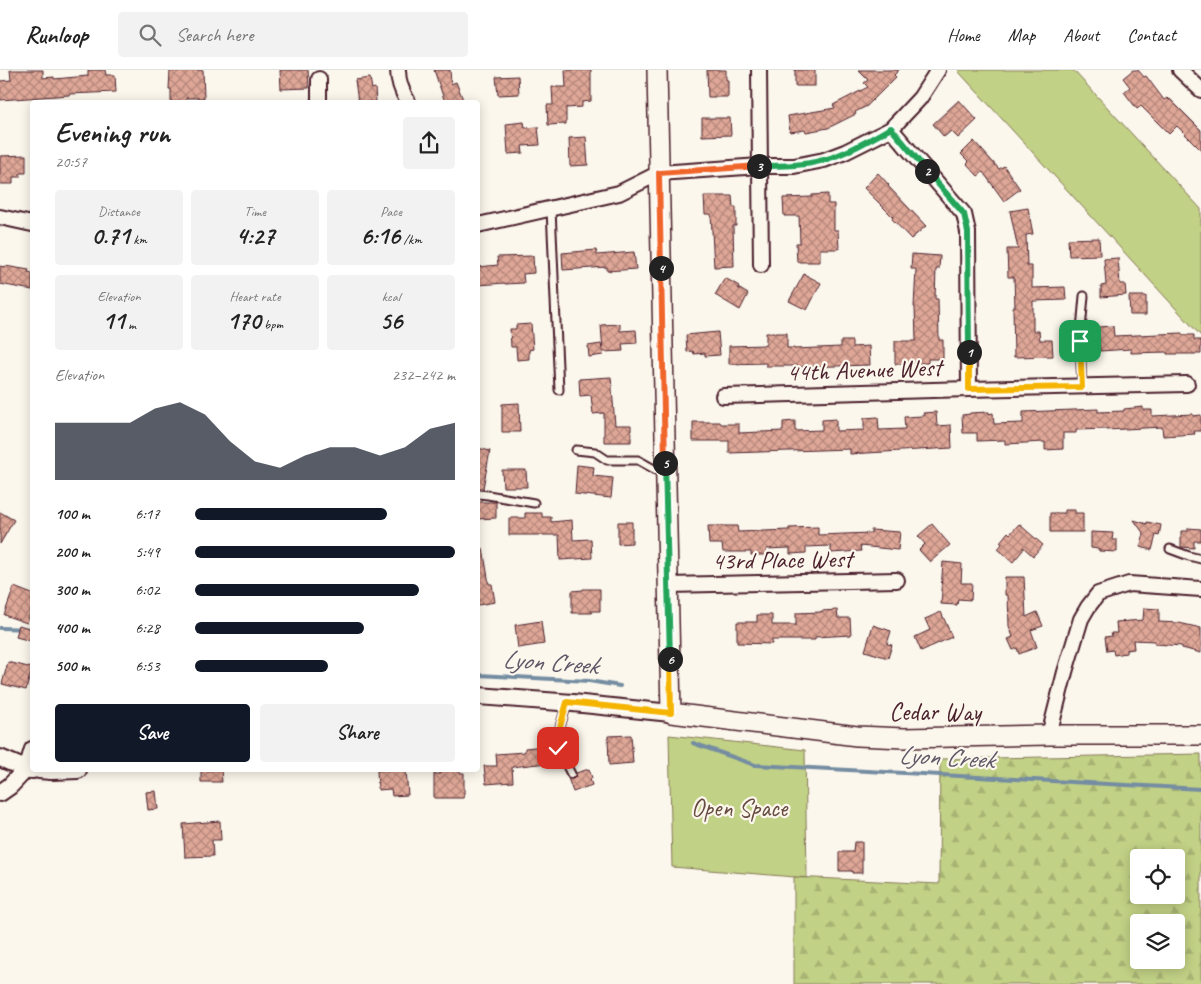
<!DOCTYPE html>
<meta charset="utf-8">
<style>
body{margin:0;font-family:Caveat,sans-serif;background:#f2f2f2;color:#222;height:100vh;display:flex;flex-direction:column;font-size:19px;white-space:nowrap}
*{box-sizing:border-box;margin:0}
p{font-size:16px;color:#767676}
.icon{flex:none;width:28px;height:28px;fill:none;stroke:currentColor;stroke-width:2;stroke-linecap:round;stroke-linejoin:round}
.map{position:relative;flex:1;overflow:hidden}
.sheet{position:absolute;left:30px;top:30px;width:450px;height:672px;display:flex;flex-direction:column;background:#fff;border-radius:5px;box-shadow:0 2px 12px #0003}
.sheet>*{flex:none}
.tools{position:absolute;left:1130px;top:779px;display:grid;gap:10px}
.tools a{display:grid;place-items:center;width:55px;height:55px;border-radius:5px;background:#fff;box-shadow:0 2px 12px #0003;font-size:25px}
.pin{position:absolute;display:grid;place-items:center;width:42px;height:42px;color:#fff;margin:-21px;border-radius:10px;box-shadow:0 2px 8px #0006}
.km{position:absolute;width:25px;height:25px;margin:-12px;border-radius:50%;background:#222;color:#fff;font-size:14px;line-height:25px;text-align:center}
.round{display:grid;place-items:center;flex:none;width:52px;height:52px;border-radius:5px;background:#f2f2f2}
.overview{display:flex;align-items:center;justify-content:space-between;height:85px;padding:0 25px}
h1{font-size:28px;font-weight:700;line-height:38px}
.stats{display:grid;grid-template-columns:repeat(3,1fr);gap:8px;height:85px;padding:5px 25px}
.stats div{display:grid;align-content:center;border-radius:5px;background:#f2f2f2;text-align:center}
.stats b{font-size:25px;font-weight:700}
.stats small{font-size:14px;font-weight:400}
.stats p{font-size:14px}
.chart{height:140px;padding:10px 25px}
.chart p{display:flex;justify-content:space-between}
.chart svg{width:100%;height:90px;margin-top:5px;fill:#111827;opacity:.7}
.cta{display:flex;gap:10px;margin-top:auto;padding:10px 25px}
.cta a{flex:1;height:58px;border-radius:5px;background:#111827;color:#fff;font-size:20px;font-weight:700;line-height:58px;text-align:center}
.cta a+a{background:#f2f2f2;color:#222}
ul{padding:0 25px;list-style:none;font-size:16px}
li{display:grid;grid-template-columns:80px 60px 1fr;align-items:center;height:38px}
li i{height:12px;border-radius:6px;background:#111827}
header{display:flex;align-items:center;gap:30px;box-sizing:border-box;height:70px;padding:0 25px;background:#fff;border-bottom:1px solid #e0e0e0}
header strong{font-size:24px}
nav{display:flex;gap:28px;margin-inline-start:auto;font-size:18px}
.search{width:350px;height:45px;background:#f2f2f2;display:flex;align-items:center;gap:12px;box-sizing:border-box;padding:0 18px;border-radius:5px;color:#767676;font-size:19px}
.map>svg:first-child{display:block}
.green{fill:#c1d185;stroke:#867858}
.forest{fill:url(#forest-firs);stroke:#867858;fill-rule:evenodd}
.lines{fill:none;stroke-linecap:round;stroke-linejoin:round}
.stream{stroke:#758da2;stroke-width:4}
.building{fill:url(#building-cross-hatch);stroke:#4a1f2b}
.service-casing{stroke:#4a1f2b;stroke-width:11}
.minor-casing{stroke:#4a1f2b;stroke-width:18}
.tertiary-casing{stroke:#4a1f2b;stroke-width:20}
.secondary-casing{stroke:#4a1f2b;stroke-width:22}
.service{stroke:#fbf7ec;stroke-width:7}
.minor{stroke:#fbf7ec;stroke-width:14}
.tertiary{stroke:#fbf7ec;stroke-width:16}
.secondary{stroke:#fbf7ec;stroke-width:19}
.split-1-casing{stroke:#fff;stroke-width:10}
.split-2-casing{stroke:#fff;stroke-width:10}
.split-3-casing{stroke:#fff;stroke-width:10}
.split-4-casing{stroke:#fff;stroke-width:10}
.split-5-casing{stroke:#fff;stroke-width:10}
.split-6-casing{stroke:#fff;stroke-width:10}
.split-7-casing{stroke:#fff;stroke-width:10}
.split-1{stroke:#f5b400;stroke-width:6}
.split-2{stroke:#22a559;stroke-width:6}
.split-3{stroke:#22a559;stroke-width:6}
.split-4{stroke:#f0652b;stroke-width:6}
.split-5{stroke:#f0652b;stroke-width:6}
.split-6{stroke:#22a559;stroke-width:6}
.split-7{stroke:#f5b400;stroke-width:6}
.labels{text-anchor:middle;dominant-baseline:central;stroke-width:4.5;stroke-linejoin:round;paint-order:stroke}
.street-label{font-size:25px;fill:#4a1f2b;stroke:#fbf7ec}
.park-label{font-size:25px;fill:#684c42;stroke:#fbf7ec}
.water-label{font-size:26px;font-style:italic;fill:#5f5667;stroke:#fbf7ec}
</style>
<header>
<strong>Runloop</strong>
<div class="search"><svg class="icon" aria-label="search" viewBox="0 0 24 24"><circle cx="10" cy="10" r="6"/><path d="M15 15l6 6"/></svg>Search here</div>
<nav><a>Home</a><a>Map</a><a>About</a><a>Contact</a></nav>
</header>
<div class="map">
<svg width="1201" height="914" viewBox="0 0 1201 914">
<defs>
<pattern id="forest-firs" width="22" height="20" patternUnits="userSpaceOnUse" patternTransform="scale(1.25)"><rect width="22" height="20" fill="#c1d185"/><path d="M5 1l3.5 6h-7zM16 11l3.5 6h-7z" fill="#a7b373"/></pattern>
<pattern id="building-cross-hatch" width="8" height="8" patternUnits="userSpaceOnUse" patternTransform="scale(1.25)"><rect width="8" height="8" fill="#dea797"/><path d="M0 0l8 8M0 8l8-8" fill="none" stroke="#b6877b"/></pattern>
</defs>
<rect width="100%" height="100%" fill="#fbf7ec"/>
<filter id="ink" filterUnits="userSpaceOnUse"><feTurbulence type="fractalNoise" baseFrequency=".02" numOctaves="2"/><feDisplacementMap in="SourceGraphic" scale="10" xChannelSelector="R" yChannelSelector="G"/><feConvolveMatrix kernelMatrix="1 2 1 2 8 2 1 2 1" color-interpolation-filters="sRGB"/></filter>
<g filter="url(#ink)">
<g class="green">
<polygon points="959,0 1073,0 1201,139 1201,266 958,1"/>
<polygon points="669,665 805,680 807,808 672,797"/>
</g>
<path class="forest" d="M1201 684V914H794V807L939 814 940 689ZM1139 788H1176V825H1139ZM1139 852H1176V890H1139Z"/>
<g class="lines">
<g class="stream">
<polyline points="0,558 32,559"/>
<polyline points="478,605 589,611 620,616"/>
<polyline points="693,673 755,695 1201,719"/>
</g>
</g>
<g class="building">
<polygon points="10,0 43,0 43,8 54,7 54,9 88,6 88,0 105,0 106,5 115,5 116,22 69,24 69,25 0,30 0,11 11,10"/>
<polygon points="184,0 203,0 204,28 186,28 186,32 171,32 171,19 169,19 170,1 184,1"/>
<polygon points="280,0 308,0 309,18 281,19"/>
<polygon points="434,0 450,0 451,14 456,12 464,32 445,32"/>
<polygon points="565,0 591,0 591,31 582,32 582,37 566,38 566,54 548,55 547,35 553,35 552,17 566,17"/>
<polygon points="707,0 726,0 726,10 728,10 728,27 708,27"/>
<rect x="795" y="0" width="20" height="16"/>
<polygon points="858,0 899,0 894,5 896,7 867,36 855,42 856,44 828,58 806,62 805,60 790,62 788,46 835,38 833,35 868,17 864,13 868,10"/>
<polygon points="1133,0 1138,0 1144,7 1146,6 1164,30 1167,28 1169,30 1170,29 1201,60 1201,80 1177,56 1169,64 1141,36 1137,39 1124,22 1130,17 1123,8"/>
<polygon points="518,6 519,24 498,25 496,7"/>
<polygon points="370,8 372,19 375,18 376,32 358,32 355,10"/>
<polygon points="959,30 977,50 958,68 951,61 944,67 933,54"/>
<polygon points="702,48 730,48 731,65 702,66"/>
<polygon points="524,52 525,58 538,57 540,75 522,76 523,83 508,84 506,54"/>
<polygon points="586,67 588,95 570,96 569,68"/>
<polygon points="974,71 999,99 1004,96 1020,119 1004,131 983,102 978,106 967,94 969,92 961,84"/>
<polygon points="26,85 26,103 20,103 20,107 13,107 13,114 0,114 0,86"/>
<polygon points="878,103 889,115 888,116 926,156 911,169 892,149 893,147 864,118"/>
<polygon points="828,124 828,134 834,134 834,160 838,160 839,179 820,179 820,192 797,192 796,173 800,173 799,146 784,146 783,128 812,127 812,125"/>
<polygon points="704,126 732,126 733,137 736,137 736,156 733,156 734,196 714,197 711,144 705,144"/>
<polygon points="1028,138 1033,164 1026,165 1027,196 1032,196 1032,218 1065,217 1066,230 1033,231 1033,261 1039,261 1040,270 1052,270 1053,286 1014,287 1013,237 1015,237 1014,207 1008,207 1007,179 1018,179 1010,141"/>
<polygon points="1099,168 1100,185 1069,186 1068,169"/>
<polygon points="596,180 597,185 634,182 636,199 607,201 607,197 563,200 562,183"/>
<polygon points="912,184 940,186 939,199 936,199 935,229 938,229 939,270 943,270 943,289 928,289 928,293 895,294 895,271 916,271 915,237 914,237 916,199 911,199"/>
<polygon points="533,186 534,203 523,204 524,213 505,214 505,213 478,215 478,197 498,195 497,187"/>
<polygon points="1118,188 1120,214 1125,214 1126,225 1101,227 1101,216 1106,215 1104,189"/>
<polygon points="0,196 5,197 5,196 29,200 28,202 32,203 32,220 0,214"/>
<polygon points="804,204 821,213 807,240 789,231"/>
<polygon points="725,208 739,216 738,218 748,224 740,240 715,225"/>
<polygon points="1129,226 1146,226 1146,245 1130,245"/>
<polygon points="531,254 533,279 529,280 529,289 517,290 516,277 511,277 510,259 516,259 516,255"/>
<polygon points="620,254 620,261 636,260 637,273 622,274 623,281 603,282 601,255"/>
<polygon points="1113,256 1114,266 1182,263 1182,265 1194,265 1194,270 1201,270 1201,284 1167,284 1167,282 1131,283 1131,279 1100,281 1098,257"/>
<polygon points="718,262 720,285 705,286 705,283 694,284 693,281 687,282 686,265"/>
<polygon points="766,263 787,263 787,278 794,278 794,279 841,277 841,271 852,271 852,277 869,276 870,295 801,297 801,296 766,296 766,293 729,294 729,276 766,275"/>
<polygon points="601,274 603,285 589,287 588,276"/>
<polygon points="611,307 615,355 631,355 631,372 604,372 604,343 593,344 591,325 580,326 579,309"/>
<polygon points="519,333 520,362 502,362 502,334"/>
<polygon points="1143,337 1143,340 1152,340 1152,346 1193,344 1193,346 1201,345 1201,361 1194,361 1195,364 1163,366 1162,357 1107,360 1107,359 1076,360 1076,363 1063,363 1063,379 1045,380 1045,372 1005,374 1005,370 977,371 977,363 963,363 962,345 970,344 970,343 989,342 989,344 993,343 994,354 1023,353 1023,342 1098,339 1098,342 1124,341 1124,339"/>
<polygon points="936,342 937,356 951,355 952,378 850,384 850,379 729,383 729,371 693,371 693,352 720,352 721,354 739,354 739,363 783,361 783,352 795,351 795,361 822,360 822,350 836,349 836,361 864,360 864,348 878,347 879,360 905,359 904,347 922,346 924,345 923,343"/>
<polygon points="478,378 490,381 483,418 478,418"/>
<polygon points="577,395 594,397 593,406 613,408 611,428 575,424"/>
<polygon points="502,400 526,400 527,417 503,417"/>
<polygon points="478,432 496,432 496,448 478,449"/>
<polygon points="1065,440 1075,440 1075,443 1083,443 1083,462 1050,462 1050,443 1065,443"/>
<polygon points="0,442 14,450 0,474"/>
<polygon points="525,443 542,443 542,447 551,447 551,452 572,450 573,470 591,469 592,488 560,490 559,465 509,465 509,448 525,448"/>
<polygon points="1134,450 1147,454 1147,452 1161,455 1159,466 1156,465 1152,480 1140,477 1144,464"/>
<polygon points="618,452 632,452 632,473 618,474"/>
<polygon points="932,454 950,475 930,492 919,480 925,474 918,466"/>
<polygon points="1019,454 1043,475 1033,486 1023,477 1023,480 1013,492 998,479 1002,474 1000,472 1008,462 1010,464"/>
<polygon points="708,456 737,456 738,462 789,460 789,458 818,457 818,465 871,463 871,460 900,462 898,480 860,476 861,481 831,483 831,476 806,477 806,483 790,484 790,478 766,479 766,485 751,485 751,482 723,482 722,474 709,474"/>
<polygon points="1188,458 1201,459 1201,471 1194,471 1194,478 1181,477 1181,461 1188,461"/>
<polygon points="1091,462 1113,463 1112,470 1117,470 1117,482 1099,481 1099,479 1091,478"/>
<polygon points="478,478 483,478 489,514 492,514 495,532 478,535"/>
<polygon points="943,492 962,494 961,513 972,513 971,530 958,529 957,535 941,534 942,521 941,521"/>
<polygon points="1005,507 1024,507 1026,547 1037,542 1043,556 1031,560 1037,577 1019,584 1017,578 1013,580 1008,569 1013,567 1009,556 1008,525 1005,525"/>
<polygon points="14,517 32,524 32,537 27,553 4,545"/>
<polygon points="583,519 600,519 600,541 591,541 592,543 572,543 572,521 583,520"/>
<polygon points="1144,538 1159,539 1159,552 1179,553 1201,558 1201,583 1182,578 1182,576 1155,574 1155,571 1133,570 1134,579 1126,580 1126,583 1114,585 1113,580 1107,581 1105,567 1112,566 1111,563 1117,563 1116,552 1143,550"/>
<polygon points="837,540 838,548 850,548 851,565 815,567 815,570 772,570 772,574 737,573 737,552 757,552 757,545 772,545 772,555 796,555 796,543 821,542 821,541"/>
<polygon points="941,542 952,567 921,581 915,567 930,560 925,549"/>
<polygon points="541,551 544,574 518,578 515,555"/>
<polygon points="19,555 32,559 31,571 16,567"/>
<polygon points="873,555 891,561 887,574 892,575 888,588 865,581"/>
<polygon points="8,592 32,598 26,620 2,614"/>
<polygon points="631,665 633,693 609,695 608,666"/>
<polygon points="545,676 547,693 512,697 513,712 486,714 484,696 497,696 496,684 525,682 525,678"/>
<polygon points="589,699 592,708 590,709 592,715 573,722 568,708 573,709 576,706 576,703"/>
<polygon points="201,700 221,700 222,712 201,712"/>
<polygon points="377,700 406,700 408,725 392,726 391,719 378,720"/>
<polygon points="440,700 460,700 460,703 464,703 464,728 434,728 434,704 440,704"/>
<polygon points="156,721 158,739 148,740 146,722"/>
<polygon points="220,751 221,770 212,770 213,786 185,787 183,754"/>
<polygon points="854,772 862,772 862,803 852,803 852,801 839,801 839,782 853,782"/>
</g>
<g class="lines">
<defs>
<g id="service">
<polyline points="551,139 559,320"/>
<polyline points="1082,317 1080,271 1084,226"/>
<polyline points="576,380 595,382 607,390 638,390 663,404"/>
<polyline points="478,424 488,425 534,433"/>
<polyline points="1170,479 1189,486 1201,489"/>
<polyline points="567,633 560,657 558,678 571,704"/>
</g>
<g id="minor">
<path d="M398 0C398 12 402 22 408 32"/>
<polyline points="759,0 761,195"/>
<polyline points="1180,0 1201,20"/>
<polyline points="319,9 319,32"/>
<polyline points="891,59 964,144 968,162 969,319"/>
<polyline points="0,147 32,154"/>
<polyline points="478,155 619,123 659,103 760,96 794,96 824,90 845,82 891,59 920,28 938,0"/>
<polyline points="723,326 969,319 1187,314"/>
<polyline points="669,515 897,510"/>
<polyline points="1049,665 1065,602 1081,549 1088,537 1098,524 1129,514 1201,519"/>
<polyline points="26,699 32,679"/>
</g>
<g id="tertiary">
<polyline points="478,626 573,633 671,643"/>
<polyline points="0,688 26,699 32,700"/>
<polyline points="39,700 51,701 78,700"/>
<polyline points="0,723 10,716 26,699"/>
</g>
<polyline id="secondary" points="657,0 671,643 857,666 904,668 1049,665 1201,665"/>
</defs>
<use href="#service" class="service-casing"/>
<use href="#minor" class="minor-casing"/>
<use href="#tertiary" class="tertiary-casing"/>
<use href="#secondary" class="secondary-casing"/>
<use href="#service" class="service"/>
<use href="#minor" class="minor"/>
<use href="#tertiary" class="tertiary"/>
<use href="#secondary" class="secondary"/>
</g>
</g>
<g class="lines" filter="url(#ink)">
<defs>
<polyline id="split-1" points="969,282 969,319 1082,317 1080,271"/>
<polyline id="split-2" points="927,101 964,144 968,162 969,282"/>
<path id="split-3" d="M759 96C781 96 803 96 824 90 848 83 869 70 891 58L927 101"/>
<polyline id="split-4" points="661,198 659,103 759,96"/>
<polyline id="split-5" points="661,198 665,393"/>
<polyline id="split-6" points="665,393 670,589"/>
<polyline id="split-7" points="558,678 560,657 567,632 671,643 670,589"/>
</defs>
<use href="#split-1" class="split-1-casing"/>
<use href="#split-2" class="split-2-casing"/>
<use href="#split-3" class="split-3-casing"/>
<use href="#split-4" class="split-4-casing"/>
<use href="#split-5" class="split-5-casing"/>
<use href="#split-6" class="split-6-casing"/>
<use href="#split-7" class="split-7-casing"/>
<use href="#split-1" class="split-1"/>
<use href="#split-2" class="split-2"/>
<use href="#split-3" class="split-3"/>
<use href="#split-4" class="split-4"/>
<use href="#split-5" class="split-5"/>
<use href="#split-6" class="split-6"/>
<use href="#split-7" class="split-7"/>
</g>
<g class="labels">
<g class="street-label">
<text transform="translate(864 300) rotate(-2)">44th Avenue West</text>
<text transform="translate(782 490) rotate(-1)">43rd Place West</text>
<text x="935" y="642">Cedar Way</text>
</g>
<g class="park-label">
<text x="739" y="738">Open Space</text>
</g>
<g class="water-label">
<text transform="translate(550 592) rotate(4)">Lyon Creek</text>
<text transform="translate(946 687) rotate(3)">Lyon Creek</text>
</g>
</g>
</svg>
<div class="tools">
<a><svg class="icon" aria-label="locate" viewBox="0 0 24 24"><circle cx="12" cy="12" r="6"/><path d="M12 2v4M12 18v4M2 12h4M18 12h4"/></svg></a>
<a><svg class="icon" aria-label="layers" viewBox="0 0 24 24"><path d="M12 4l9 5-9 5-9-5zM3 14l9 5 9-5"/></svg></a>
</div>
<div class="pin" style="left:1080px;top:271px;background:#1e9e55"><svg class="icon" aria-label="arrive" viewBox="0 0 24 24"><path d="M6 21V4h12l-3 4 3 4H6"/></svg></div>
<div class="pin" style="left:558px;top:678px;background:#d93025"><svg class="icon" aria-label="check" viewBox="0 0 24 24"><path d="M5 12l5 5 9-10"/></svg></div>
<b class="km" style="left:969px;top:282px">1</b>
<b class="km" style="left:927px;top:101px">2</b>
<b class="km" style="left:759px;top:96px">3</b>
<b class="km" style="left:661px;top:198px">4</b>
<b class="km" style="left:665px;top:393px">5</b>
<b class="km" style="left:670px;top:589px">6</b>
<section class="sheet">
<div class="overview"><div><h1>Evening run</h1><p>20:57</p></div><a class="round"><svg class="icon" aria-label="share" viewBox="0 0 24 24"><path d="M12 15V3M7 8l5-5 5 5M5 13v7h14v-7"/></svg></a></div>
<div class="stats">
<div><p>Distance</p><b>0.71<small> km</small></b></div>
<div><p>Time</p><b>4:27</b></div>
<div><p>Pace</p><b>6:16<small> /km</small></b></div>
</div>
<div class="stats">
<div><p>Elevation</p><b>11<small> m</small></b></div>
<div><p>Heart rate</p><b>170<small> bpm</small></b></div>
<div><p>kcal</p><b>56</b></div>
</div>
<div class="chart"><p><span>Elevation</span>232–242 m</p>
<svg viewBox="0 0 160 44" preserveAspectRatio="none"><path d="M0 44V16L10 16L20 16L30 16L40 9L50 6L60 12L70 25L80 35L90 38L100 32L110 28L120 28L130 32L140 28L150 19L160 16V44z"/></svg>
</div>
<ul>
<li><b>100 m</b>6:17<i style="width:74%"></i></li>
<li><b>200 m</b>5:49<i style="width:100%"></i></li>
<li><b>300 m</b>6:02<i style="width:86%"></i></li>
<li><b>400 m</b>6:28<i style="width:65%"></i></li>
<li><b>500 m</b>6:53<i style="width:51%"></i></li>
</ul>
<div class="cta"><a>Save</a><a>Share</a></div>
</section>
</div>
